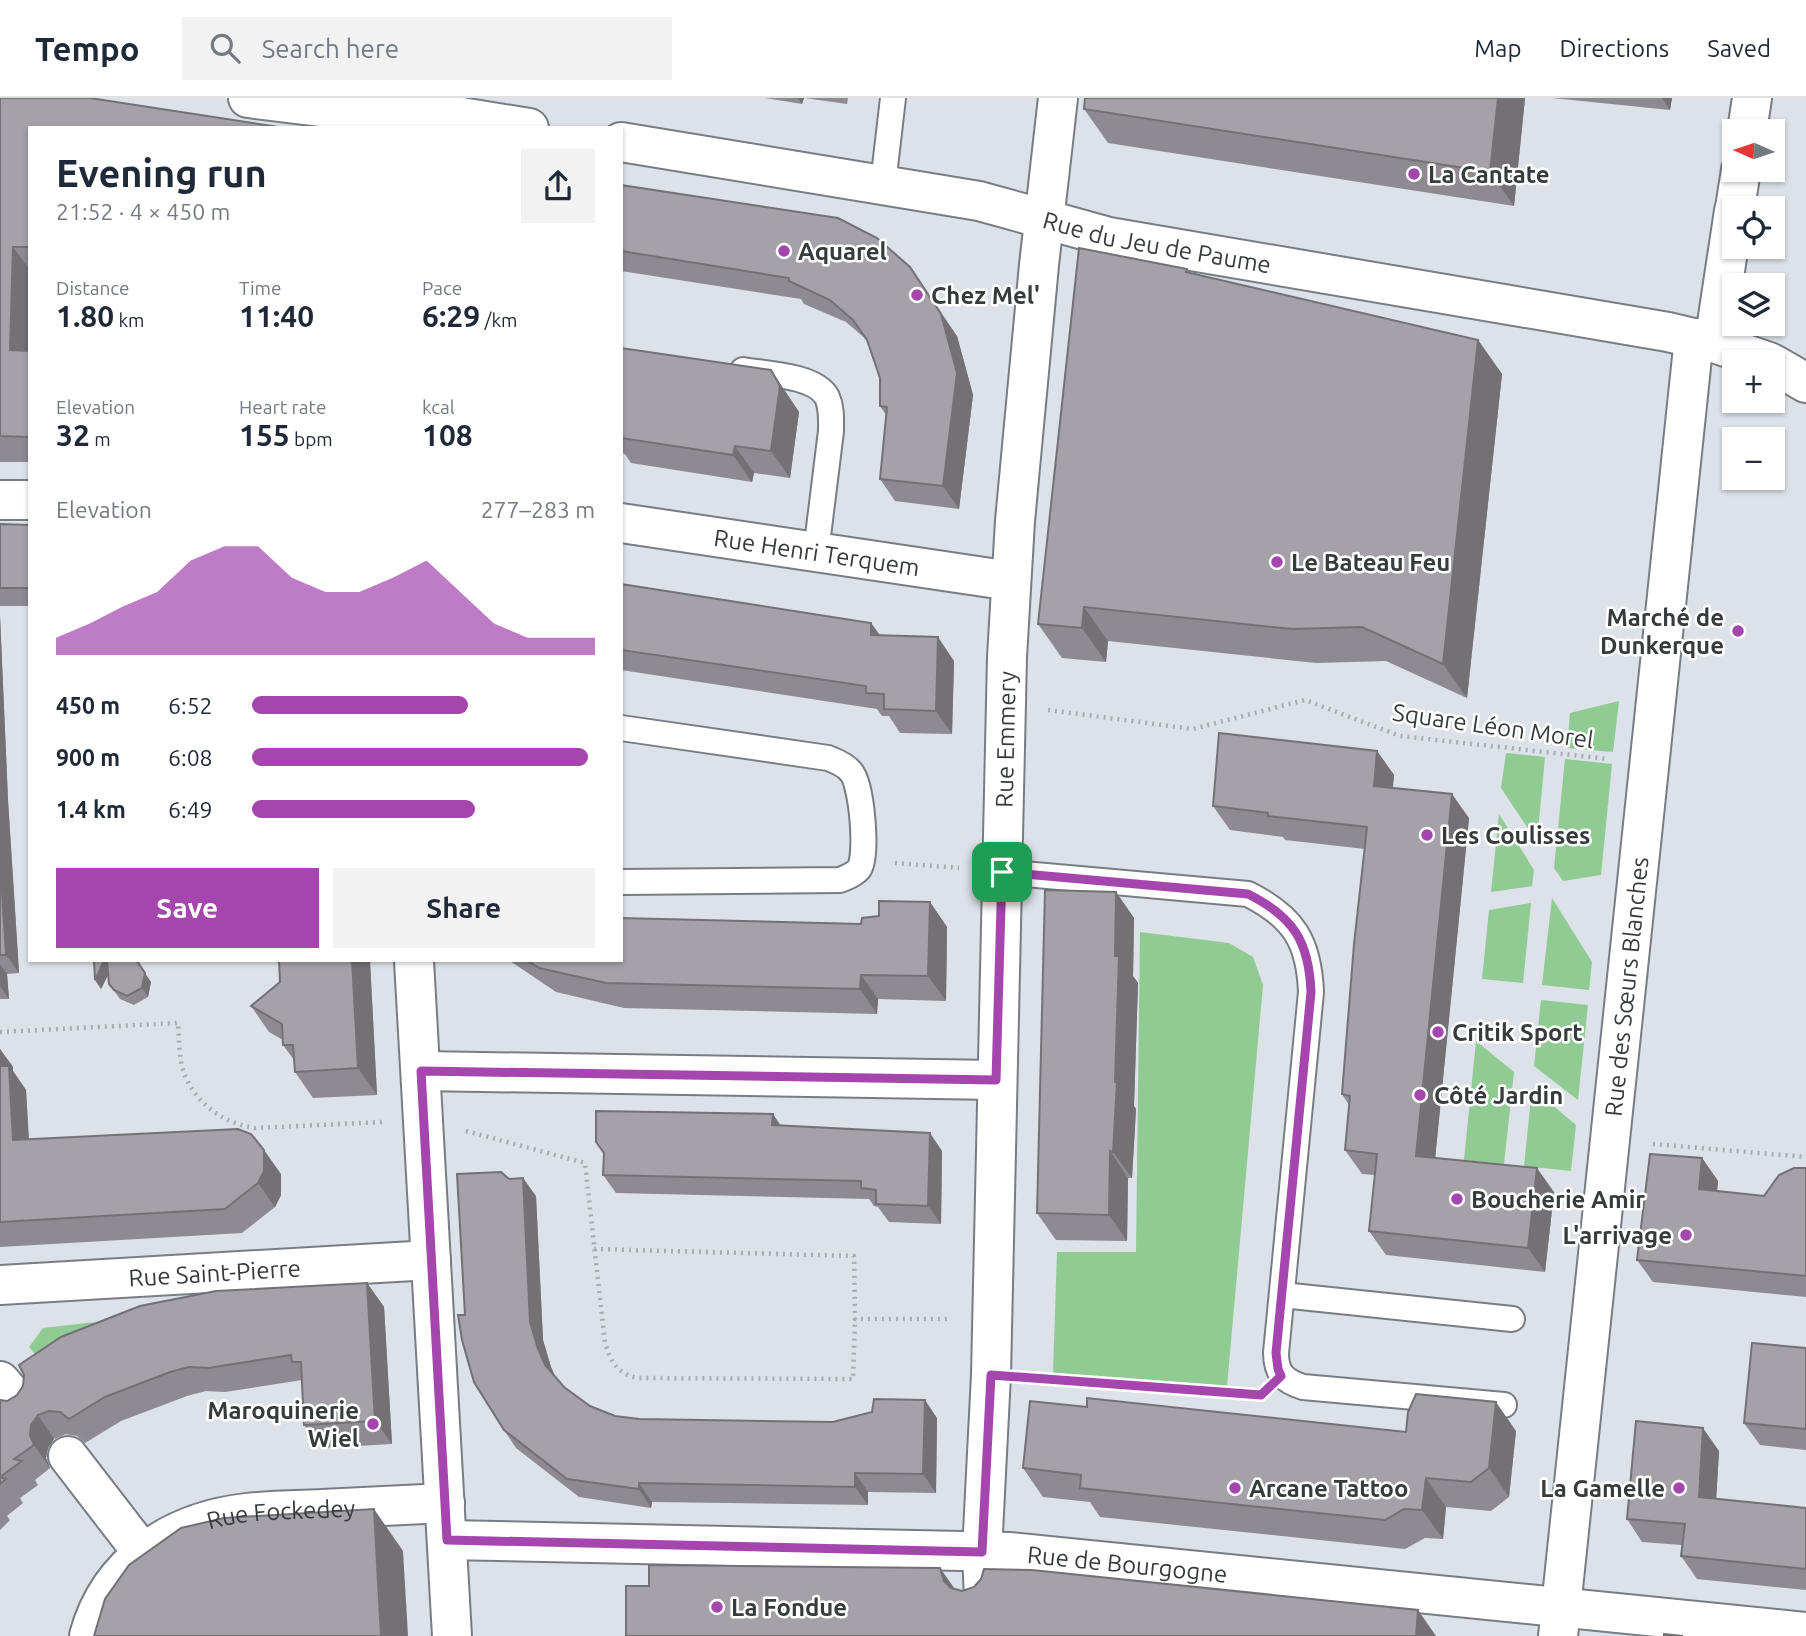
<!DOCTYPE html>
<meta charset="utf-8">
<style>
body{margin:0;font-family:Ubuntu,sans-serif;background:#f2f2f3;color:#1f2937;height:100vh;display:flex;flex-direction:column;font-size:26px;white-space:nowrap}
*{box-sizing:border-box;margin:0}
p{font-size:23px;color:#747a83}
.icon{flex:none;width:38px;height:38px;fill:none;stroke:currentColor;stroke-width:2;stroke-linecap:round;stroke-linejoin:round}
.map{position:relative;flex:1;overflow:hidden}
.sheet{position:absolute;left:28px;top:28px;width:595px;height:836px;display:flex;flex-direction:column;background:#fff;border-radius:0px;box-shadow:0 2px 5px #0004}
.sheet>*{flex:none}
.needle{width:46px;rotate:273deg}
.buttons{position:absolute;left:1722px;top:21px;display:grid;gap:14px}
.buttons a{display:grid;place-items:center;width:63px;height:63px;border-radius:0px;background:#fff;box-shadow:0 2px 5px #0004;font-size:35px}
.pin{position:absolute;display:grid;place-items:center;width:60px;height:60px;color:#fff;margin:-30px;border-radius:14px;box-shadow:0 4px 10px #0006}
.round{display:grid;place-items:center;flex:none;width:74px;height:74px;border-radius:0px;background:#f2f2f3}
.overview{display:flex;align-items:center;justify-content:space-between;height:119px;padding:0 28px}
h1{font-size:38px;font-weight:600;line-height:52px}
.stats{display:grid;grid-template-columns:repeat(3,1fr);gap:10px;height:119px;padding:7px 28px}
.stats div{display:grid;align-content:center}
.stats b{font-size:30px;font-weight:600}
.stats small{font-size:19px;font-weight:400}
.stats p{font-size:19px}
.chart{height:196px;padding:14px 28px}
.chart p{display:flex;justify-content:space-between}
.chart svg{width:100%;height:126px;margin-top:7px;fill:#a546ae;opacity:.7}
.action{display:flex;gap:14px;margin-top:auto;padding:14px 28px}
.action a{flex:1;height:80px;border-radius:0px;background:#a546ae;color:#fff;font-size:28px;font-weight:600;line-height:80px;text-align:center}
.action a+a{background:#f2f2f3;color:#1f2937}
ul{padding:0 28px;list-style:none;font-size:23px}
li{display:grid;grid-template-columns:112px 84px 1fr;align-items:center;height:52px}
li i{height:18px;border-radius:9px;background:#a546ae}
header{display:flex;align-items:center;gap:42px;box-sizing:border-box;height:98px;padding:0 35px;background:#fff;border-bottom:2px solid #e0e1e3}
header strong{font-size:33px}
nav{display:flex;gap:38px;margin-inline-start:auto;font-size:24px}
.search{width:490px;height:63px;background:#f2f2f3;display:flex;align-items:center;gap:18px;box-sizing:border-box;padding:0 24px;border-radius:0px;color:#747a83;font-size:26px}
.map>svg:first-child{display:block}
.green{fill:#8fcb93}
.lines{fill:none;stroke-linecap:round;stroke-linejoin:round}
.service-casing{stroke:#787d83;stroke-width:28}
.minor-casing{stroke:#787d83;stroke-width:42}
.path{stroke:#a7acb1;stroke-width:4.5;stroke-dasharray:2 5;stroke-linecap:butt}
.service{stroke:#fff;stroke-width:24}
.minor{stroke:#fff;stroke-width:38}
.wall{fill:#8d8a91}
.shaded-wall{fill:#737176}
.building{fill:#a4a1a9;stroke:#737176;stroke-width:2}
.route-casing{stroke:#fff;stroke-width:14}
.route{stroke:#a546ae;stroke-width:9}
.poi-dot{fill:#a546ae;stroke:#fff;stroke-width:2.5}
.labels{text-anchor:middle;dominant-baseline:central;stroke-width:5;stroke-linejoin:round;paint-order:stroke}
.poi-label{font-size:24px;font-weight:bold;fill:#383b3d;stroke:#fff;text-anchor:start}
.street-label{font-size:24px;fill:#383b3d;stroke:#fff}
</style>
<header>
<strong>Tempo</strong>
<div class="search"><svg class="icon" aria-label="search" viewBox="0 0 24 24"><circle cx="10" cy="10" r="6"/><path d="M15 15l6 6"/></svg>Search here</div>
<nav><a>Map</a><a>Directions</a><a>Saved</a></nav>
</header>
<div class="map">
<svg width="1806" height="1538" viewBox="0 0 1806 1538">
<rect width="100%" height="100%" fill="#dce2e8"/>
<g class="green">
<polygon points="1619,603 1613,654 1567,650 1570,615"/>
<polygon points="1506,655 1545,659 1537,744 1501,690"/>
<polygon points="1565,661 1612,666 1601,777 1563,783 1554,770"/>
<polygon points="1499,716 1534,772 1532,788 1491,794"/>
<polygon points="1552,800 1592,864 1589,892 1542,887"/>
<polygon points="1531,805 1523,885 1482,881 1489,812"/>
<polygon points="1140,834 1229,845 1253,859 1263,887 1227,1288 1053,1275 1057,1154 1136,1154"/>
<polygon points="1541,902 1588,907 1578,1002 1534,968"/>
<polygon points="1476,943 1514,974 1504,1066 1464,1062"/>
<polygon points="1532,990 1576,1027 1571,1073 1524,1068"/>
<polygon points="113,1222 47,1269 29,1249 43,1230"/>
</g>
<g class="lines">
<defs>
<g id="service">
<polyline points="883,86 893,0"/>
<path d="M743 272C765 276 815 277 827 299 832 310 831 321 831 333L816 454"/>
<path d="M621 630 828 660C836 663 846 667 851 674 862 686 868 758 859 771 854 777 847 779 840 782L621 784"/>
<path d="M1002 774 1248 796C1294 819 1309 844 1311 894L1276 1255C1276 1275 1284 1283 1303 1289L1504 1307"/>
<polyline points="1282,1197 1512,1221"/>
</g>
<g id="minor">
<polyline points="248,0 320,9 363,9 424,13 529,30"/>
<polyline points="1747,33 1752,0"/>
<path id="s1" d="M621 44 979 103 1109 139 1668 234 1714 245 1769 264"/>
<polyline points="1735,110 1741,72"/>
<polyline points="1714,245 1734,113"/>
<polyline points="1773,266 1806,285"/>
<polyline points="0,402 30,402"/>
<path id="s2" d="M621 425 1011 483"/>
<polyline points="414,863 452,1538"/>
<polyline points="421,973 997,982"/>
<path id="s3" d="M0 1187 431 1162"/>
<polyline points="0,1283 19,1305"/>
<polyline points="68,1358 142,1454"/>
<path id="s4" d="M447 1442 1009 1454 1806 1534"/>
<path id="s5" d="M984 1502 982 1454 991 1277 1007 559 1015 423 1039 167 1058 0"/>
<path id="s6" d="M89 1538C109 1464 174 1423 247 1415 272 1412 297 1412 322 1411 363 1409 404 1407 445 1405"/>
<path id="s7" d="M1558 1538 1694 240"/>
</g>
</defs>
<use href="#service" class="service-casing"/>
<use href="#minor" class="minor-casing"/>
<g class="path">
<polyline points="1048,612 1193,631 1305,602 1400,638 1608,661"/>
<polyline points="895,765 959,770"/>
<path d="M0 934 178 925C179 939 179 955 182 969 192 1003 221 1025 255 1030L382 1024"/>
<path d="M466 1033 585 1065 605 1245C611 1264 617 1275 637 1280L853 1281 855 1221"/>
<polyline points="1653,1046 1806,1059"/>
<polyline points="594,1151 854,1158 855,1221 951,1221"/>
<polyline points="1034,1280 1252,1297"/>
</g>
<use href="#service" class="service"/>
<use href="#minor" class="minor"/>
</g>
<g class="wall">
<polygon points="0,0 30,30 30,364 0,364"/>
<polygon points="765,0 804,0 802,6"/>
<polygon points="805,0 848,0 847,6"/>
<polygon points="1085,0 1525,0 1514,108 1108,45 1084,11"/>
<polygon points="1552,0 1672,0 1670,12"/>
<polygon points="621,87 957,238 973,297 959,411 895,403 880,381 886,317 880,308 880,280 868,243 846,224 804,206 801,201 621,173"/>
<polygon points="1187,171 1190,175 1478,242 1502,276 1467,600 1386,563 1316,565 1108,543 1106,564 1062,560 1038,526"/>
<polygon points="621,250 771,272 799,314 790,380 754,375 752,384 631,365 625,356 621,355"/>
<polygon points="0,426 30,427 30,508 0,508"/>
<polygon points="621,486 871,525 880,537 954,563 952,636 900,635 889,618 882,618 877,611 621,572"/>
<polygon points="0,518 8,702 19,875 7,876 9,901 0,901"/>
<polygon points="1377,653 1394,677 1393,690 1469,720 1435,1060 1554,1094 1545,1174 1386,1157 1369,1133 1375,1077 1362,1076 1345,1052 1349,1007 1342,996 1365,751 1285,742 1283,739 1230,732 1213,708"/>
<polygon points="1116,794 1134,820 1133,878 1138,885 1134,1008 1136,1011 1132,1080 1128,1080 1127,1143 1056,1142 1037,1115"/>
<polygon points="930,804 947,829 946,903 878,901 877,916 624,910 556,894 510,863 621,863 861,826 879,818"/>
<polygon points="94,863 151,884 148,899 134,907 120,901 109,886 108,877 101,891"/>
<polygon points="370,863 377,997 313,1000 295,974 294,962 283,947 283,942 269,934 251,908 280,884"/>
<polygon points="0,951 13,969 13,973 26,992 29,1041 281,1076 281,1097 275,1109 242,1135 0,1149"/>
<polygon points="780,1027 942,1053 941,1126 889,1124 878,1109 874,1108 869,1101 616,1095 603,1077"/>
<polygon points="1702,1060 1718,1083 1717,1093 1764,1098 1806,1070 1806,1199 1653,1184 1637,1162"/>
<polygon points="536,1098 543,1242 551,1269 555,1279 564,1289 590,1308 615,1318 639,1321 833,1324 937,1320 936,1395 868,1394 868,1407 652,1404 651,1410 579,1399 516,1350 504,1332 465,1217"/>
<polygon points="367,1185 384,1209 392,1346 321,1350 304,1327 302,1282 225,1294 206,1293 187,1298 121,1323 85,1345 77,1338 66,1336 54,1341 48,1350 46,1360 50,1370 35,1382 38,1387 20,1400 23,1405 7,1418 10,1422 0,1432 0,1302 7,1303"/>
<polygon points="1806,1250 1806,1352 1760,1347 1744,1325"/>
<polygon points="1087,1309 1406,1334 1516,1333 1509,1399 1491,1413 1446,1409 1443,1441 1425,1440 1405,1451 1100,1419 1090,1404 1043,1399 1023,1370"/>
<polygon points="1719,1353 1716,1401 1806,1410 1806,1492 1697,1481 1681,1458 1682,1447 1642,1444 1627,1421"/>
</g>
<g class="shaded-wall">
<polygon points="798,0 804,0 802,6"/>
<polygon points="1498,0 1525,0 1514,108 1490,74"/>
<polygon points="1662,0 1672,0 1670,12"/>
<polygon points="13,149 30,172 30,229 28,278 10,252"/>
<polygon points="910,169 957,238 973,297 959,411 943,388"/>
<polygon points="1478,242 1502,276 1467,600 1443,566"/>
<polygon points="771,272 799,314 790,380 771,353"/>
<polygon points="735,348 754,375 752,384 733,357"/>
<polygon points="1084,509 1108,543 1106,564 1082,530"/>
<polygon points="0,518 8,702 19,875 6,857 0,762"/>
<polygon points="871,525 887,548 871,537"/>
<polygon points="938,539 954,563 952,636 936,613"/>
<polygon points="1377,653 1394,677 1390,712 1374,688"/>
<polygon points="1452,696 1469,720 1433,1082 1416,1058"/>
<polygon points="1116,794 1134,820 1133,878 1138,885 1134,1008 1136,1011 1132,1080 1113,1054"/>
<polygon points="930,804 947,829 946,903 928,878"/>
<polygon points="104,863 110,863 113,867 101,891 95,882"/>
<polygon points="137,863 151,884 148,899 142,890"/>
<polygon points="352,863 370,863 377,997 358,970"/>
<polygon points="0,866 7,876 9,901 0,888"/>
<polygon points="861,877 878,901 877,916 860,891"/>
<polygon points="0,951 13,969 13,973 26,992 30,1066 13,1042 0,974"/>
<polygon points="773,1016 785,1034 772,1027"/>
<polygon points="930,1035 942,1053 941,1126 928,1108"/>
<polygon points="264,1052 281,1076 281,1097 275,1109 258,1085"/>
<polygon points="1110,1053 1128,1080 1127,1143 1109,1117"/>
<polygon points="1702,1060 1718,1083 1715,1114 1699,1091"/>
<polygon points="1537,1070 1554,1094 1545,1174 1528,1150"/>
<polygon points="523,1080 536,1098 543,1242 551,1269 558,1285 545,1267 538,1251 530,1224"/>
<polygon points="367,1185 384,1209 392,1346 375,1323"/>
<polygon points="925,1302 937,1320 936,1395 923,1376"/>
<polygon points="1496,1304 1516,1333 1509,1399 1489,1370"/>
<polygon points="38,1317 54,1341 48,1350 46,1360 50,1370 34,1347 30,1337 31,1327"/>
<polygon points="1703,1330 1719,1353 1715,1422 1699,1399"/>
<polygon points="855,1375 868,1394 868,1407 855,1389"/>
<polygon points="1426,1380 1446,1409 1443,1441 1422,1412"/>
<polygon points="639,1385 652,1404 651,1410 639,1391"/>
<polygon points="374,1411 403,1453 408,1538 381,1538"/>
<polygon points="940,1470 962,1501 944,1483"/>
<polygon points="1418,1512 1436,1538 1416,1538"/>
</g>
<g class="building">
<polygon points="0,0 90,0 285,30 30,30 30,149 13,149 10,252 30,253 30,339 0,338"/>
<polygon points="1085,0 1498,0 1490,74 1084,11"/>
<polygon points="621,87 838,120 877,140 910,169 941,216 957,275 943,388 880,381 887,309 880,308 880,280 867,242 853,222 830,202 789,183 789,180 621,153"/>
<polygon points="1079,150 1187,171 1186,174 1478,242 1443,566 1362,529 1292,531 1084,509 1082,530 1038,526"/>
<polygon points="621,250 771,272 780,288 771,353 735,348 733,357 621,340"/>
<polygon points="0,426 30,427 30,490 0,490"/>
<polygon points="621,486 871,525 871,537 938,539 936,613 884,611 884,596 866,595 866,588 621,552"/>
<polygon points="1219,635 1377,653 1374,688 1452,696 1416,1058 1537,1070 1528,1150 1369,1133 1377,1056 1345,1052 1350,998 1342,996 1354,846 1367,729 1268,718 1268,715 1213,708"/>
<polygon points="0,762 6,857 0,857"/>
<polygon points="1045,792 1116,794 1115,858 1119,858 1115,984 1117,984 1113,1054 1110,1053 1109,1117 1037,1115"/>
<polygon points="879,803 930,804 928,878 861,877 860,891 606,885 539,870 528,863 621,863 621,820 861,826 862,820 879,818"/>
<polygon points="94,863 104,863 95,882"/>
<polygon points="107,863 137,863 145,875 142,890 127,898 114,892 109,886"/>
<polygon points="279,863 352,863 358,970 295,974 293,947 283,947 282,926 251,908 280,884"/>
<polygon points="0,968 9,968 13,1042 238,1031 251,1036 264,1052 264,1073 258,1085 225,1111 0,1124"/>
<polygon points="596,1013 773,1016 772,1027 930,1035 928,1108 876,1106 876,1092 861,1090 861,1083 603,1077 604,1055 596,1044"/>
<polygon points="1650,1056 1702,1060 1699,1091 1764,1098 1779,1077 1794,1070 1806,1070 1806,1178 1637,1162"/>
<polygon points="501,1074 509,1081 523,1080 530,1224 538,1251 545,1267 564,1289 590,1308 615,1318 639,1321 833,1324 872,1314 874,1301 925,1302 923,1376 855,1375 855,1389 639,1385 639,1391 567,1381 504,1332 474,1284 462,1242 458,1217 465,1217 457,1076"/>
<polygon points="367,1185 375,1323 304,1327 301,1264 292,1264 291,1257 208,1270 189,1269 170,1274 105,1299 69,1321 60,1314 49,1313 38,1317 31,1327 30,1337 34,1347 14,1361 22,1363 0,1379 0,1302 7,1303 17,1297 23,1288 24,1277 19,1267 61,1239 140,1208 216,1193"/>
<polygon points="1752,1245 1806,1250 1806,1331 1744,1325"/>
<polygon points="1416,1296 1496,1304 1489,1370 1471,1384 1426,1380 1422,1412 1404,1411 1385,1422 1080,1390 1081,1377 1023,1370 1030,1303 1087,1309 1087,1300 1406,1334 1408,1314"/>
<polygon points="1636,1323 1703,1330 1699,1399 1806,1410 1806,1471 1681,1458 1685,1426 1627,1421"/>
<polygon points="0,1379 6,1381 0,1386"/>
<polygon points="374,1411 381,1538 94,1538 105,1501 129,1467 181,1430 224,1420"/>
<polygon points="649,1467 940,1470 944,1483 951,1490 962,1493 974,1489 981,1481 984,1471 1032,1472 1418,1512 1416,1538 626,1538 626,1488 649,1488"/>
<polygon points="1664,1536 1683,1538 1664,1538"/>
</g>
<g class="lines">
<defs>
<path id="route" d="M1002 774 1248 796C1294 819 1309 844 1311 894L1276 1255 1278 1271 1281 1278 1261 1297 991 1277 982 1454 447 1442 421 973 996 982Z"/>
</defs>
<use href="#route" class="route-casing"/>
<use href="#route" class="route"/>
</g>
<g class="poi-dot">
<circle cx="1414" cy="76" r="7"/>
<circle cx="784" cy="153" r="7"/>
<circle cx="917" cy="197" r="7"/>
<circle cx="1277" cy="464" r="7"/>
<circle cx="1738" cy="533" r="7"/>
<circle cx="1427" cy="737" r="7"/>
<circle cx="1438" cy="934" r="7"/>
<circle cx="1420" cy="997" r="7"/>
<circle cx="1457" cy="1101" r="7"/>
<circle cx="1686" cy="1137" r="7"/>
<circle cx="373" cy="1326" r="7"/>
<circle cx="1235" cy="1390" r="7"/>
<circle cx="1679" cy="1390" r="7"/>
<circle cx="717" cy="1509" r="7"/>
</g>
<g class="labels">
<g class="poi-label">
<text x="1428" y="76">La Cantate</text>
<text x="798" y="153">Aquarel</text>
<text x="931" y="197">Chez Mel'</text>
<text x="1291" y="464">Le Bateau Feu</text>
<text x="1724" y="519" text-anchor="end">Marché de<tspan x="1724" dy="28">Dunkerque</tspan></text>
<text x="1441" y="737">Les Coulisses</text>
<text x="1452" y="934">Critik Sport</text>
<text x="1434" y="997">Côté Jardin</text>
<text x="1471" y="1101">Boucherie Amir</text>
<text x="1672" y="1137" text-anchor="end">L'arrivage</text>
<text x="359" y="1312" text-anchor="end">Maroquinerie<tspan x="359" dy="28">Wiel</tspan></text>
<text x="1249" y="1390">Arcane Tattoo</text>
<text x="1665" y="1390" text-anchor="end">La Gamelle</text>
<text x="731" y="1509">La Fondue</text>
</g>
<g class="street-label">
<text stroke="none"><textPath href="#s1" startOffset="546">Rue du Jeu de Paume</textPath></text>
<text stroke="none"><textPath href="#s2" startOffset="198">Rue Henri Terquem</textPath></text>
<text transform="translate(1493 628) rotate(8)">Square Léon Morel</text>
<text stroke="none"><textPath href="#s5" startOffset="861">Rue Emmery</textPath></text>
<text stroke="none"><textPath href="#s7" startOffset="653">Rue des Sœurs Blanches</textPath></text>
<text stroke="none"><textPath href="#s3" startOffset="215">Rue Saint-Pierre</textPath></text>
<text stroke="none"><textPath href="#s6" startOffset="247">Rue Fockedey</textPath></text>
<text stroke="none"><textPath href="#s4" startOffset="681">Rue de Bourgogne</textPath></text>
</g>
</g>
</svg>
<div class="buttons">
<a><svg class="needle" viewBox="-14 -14 28 28"><path d="M0-13l5 13h-10z" fill="#e53935"/><path d="M0 13l5-13h-10z" fill="#747a83"/></svg></a>
<a><svg class="icon" aria-label="locate" viewBox="0 0 24 24"><circle cx="12" cy="12" r="6"/><path d="M12 2v4M12 18v4M2 12h4M18 12h4"/></svg></a>
<a><svg class="icon" aria-label="layers" viewBox="0 0 24 24"><path d="M12 4l9 5-9 5-9-5zM3 14l9 5 9-5"/></svg></a>
<a>+</a>
<a>−</a>
</div>
<div class="pin" style="left:1002px;top:774px;background:#1e9e55"><svg class="icon" aria-label="arrive" viewBox="0 0 24 24"><path d="M6 21V4h12l-3 4 3 4H6"/></svg></div>
<section class="sheet">
<div class="overview"><div><h1>Evening run</h1><p>21:52 · 4 × 450 m</p></div><a class="round"><svg class="icon" aria-label="share" viewBox="0 0 24 24"><path d="M12 15V3M7 8l5-5 5 5M5 13v7h14v-7"/></svg></a></div>
<div class="stats">
<div><p>Distance</p><b>1.80<small> km</small></b></div>
<div><p>Time</p><b>11:40</b></div>
<div><p>Pace</p><b>6:29<small> /km</small></b></div>
</div>
<div class="stats">
<div><p>Elevation</p><b>32<small> m</small></b></div>
<div><p>Heart rate</p><b>155<small> bpm</small></b></div>
<div><p>kcal</p><b>108</b></div>
</div>
<div class="chart"><p><span>Elevation</span>277–283 m</p>
<svg viewBox="0 0 160 44" preserveAspectRatio="none"><path d="M0 44V38L10 33L20 27L30 22L40 11L50 6L60 6L70 17L80 22L90 22L100 17L110 11L120 22L130 33L140 38L150 38L160 38V44z"/></svg>
</div>
<ul>
<li><b>450 m</b>6:52<i style="width:63%"></i></li>
<li><b>900 m</b>6:08<i style="width:98%"></i></li>
<li><b>1.4 km</b>6:49<i style="width:65%"></i></li>
</ul>
<div class="action"><a>Save</a><a>Share</a></div>
</section>
</div>
